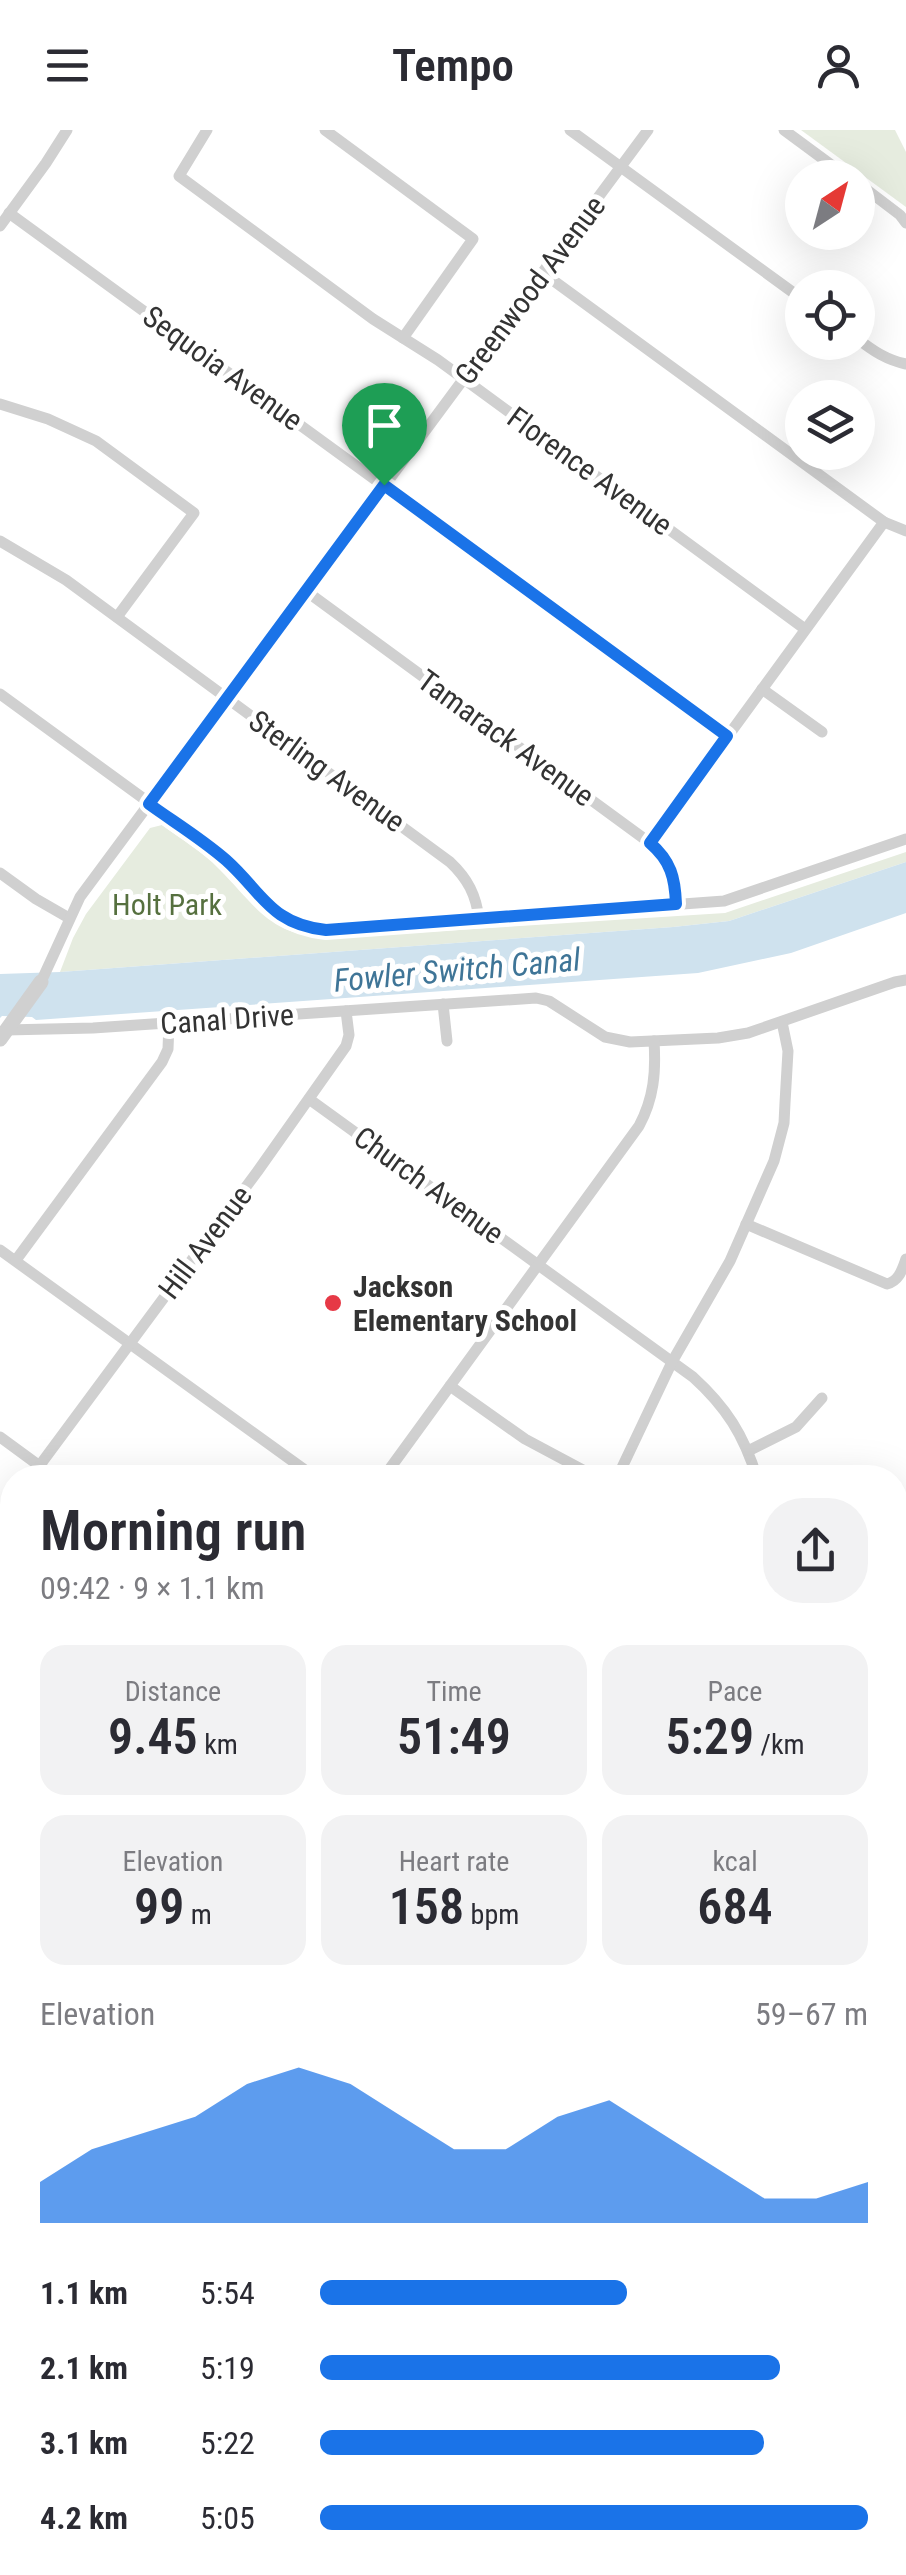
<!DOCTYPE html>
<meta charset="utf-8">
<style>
body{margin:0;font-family:"Roboto Condensed",sans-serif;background:#f2f2f3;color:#2b2b33;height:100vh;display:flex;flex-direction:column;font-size:38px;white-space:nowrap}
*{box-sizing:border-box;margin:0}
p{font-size:32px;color:#7c7c81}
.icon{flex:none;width:55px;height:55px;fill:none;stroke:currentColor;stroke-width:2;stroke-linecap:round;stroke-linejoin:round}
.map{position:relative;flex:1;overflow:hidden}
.details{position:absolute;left:0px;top:1335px;width:908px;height:1110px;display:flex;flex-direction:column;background:#fff;border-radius:40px 40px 0 0;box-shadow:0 10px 40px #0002}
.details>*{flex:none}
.needle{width:65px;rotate:36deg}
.fabs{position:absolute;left:785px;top:30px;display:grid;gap:20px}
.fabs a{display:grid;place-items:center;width:90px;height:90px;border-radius:50%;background:#fff;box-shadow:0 10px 40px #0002;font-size:50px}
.pin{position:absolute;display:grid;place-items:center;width:85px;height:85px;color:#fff;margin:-102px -42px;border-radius:50% 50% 50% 0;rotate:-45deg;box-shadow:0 0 10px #0007}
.pin .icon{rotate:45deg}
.round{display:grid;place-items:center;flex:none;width:105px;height:105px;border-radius:40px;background:#f2f2f3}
.overview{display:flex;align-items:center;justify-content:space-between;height:170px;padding:0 40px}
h1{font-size:55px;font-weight:600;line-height:75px}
.stats{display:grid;grid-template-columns:repeat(3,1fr);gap:15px;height:170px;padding:10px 40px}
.stats div{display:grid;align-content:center;border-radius:25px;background:#f2f2f3;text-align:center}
.stats b{font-size:50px;font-weight:600}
.stats small{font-size:28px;font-weight:400}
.stats p{font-size:28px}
.chart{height:280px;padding:20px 40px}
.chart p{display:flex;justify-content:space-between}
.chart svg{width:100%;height:180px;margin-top:10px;fill:#1a73e8;opacity:.7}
ul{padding:0 40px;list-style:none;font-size:32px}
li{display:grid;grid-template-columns:160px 120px 1fr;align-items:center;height:75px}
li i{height:25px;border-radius:12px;background:#1a73e8}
header{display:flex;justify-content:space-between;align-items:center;height:130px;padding:0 40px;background:#fff;font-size:45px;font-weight:600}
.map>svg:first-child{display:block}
.green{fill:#e6ecdf}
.water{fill:#cfe2ee}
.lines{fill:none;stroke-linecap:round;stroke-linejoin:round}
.minor{stroke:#d0d0d0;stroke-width:11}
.tertiary{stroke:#d0d0d0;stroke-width:15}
.primary{stroke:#ababab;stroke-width:20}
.rail-casing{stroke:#888;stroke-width:6}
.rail{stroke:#fff;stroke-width:2.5;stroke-dasharray:8;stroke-linecap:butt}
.route-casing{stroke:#fff;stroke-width:20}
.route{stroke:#1a73e8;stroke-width:12}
.poi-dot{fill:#e63946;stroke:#fff;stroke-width:4}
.labels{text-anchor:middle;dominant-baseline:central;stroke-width:10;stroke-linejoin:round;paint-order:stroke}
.street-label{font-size:30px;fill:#333;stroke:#fff}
.park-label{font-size:30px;fill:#56703f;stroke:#fff}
.poi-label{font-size:30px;font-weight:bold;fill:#333;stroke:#fff;text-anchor:start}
.water-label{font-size:32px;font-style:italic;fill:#3f7597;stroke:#fff}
</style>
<header><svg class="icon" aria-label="menu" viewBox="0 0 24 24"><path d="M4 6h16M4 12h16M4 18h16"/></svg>Tempo<svg class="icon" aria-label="person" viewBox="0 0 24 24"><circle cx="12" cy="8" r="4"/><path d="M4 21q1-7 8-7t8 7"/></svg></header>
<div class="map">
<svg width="906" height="2445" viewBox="0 0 906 2445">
<rect width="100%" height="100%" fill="#fff"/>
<g class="green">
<polygon points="801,0 895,0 906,22 906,77"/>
<path d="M162 695C181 709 203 722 219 739 258 778 269 806 331 808L725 783 906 722V732L729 791 673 797 60 842 73 808 86 784 150 698Z"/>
</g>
<polygon class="water" points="906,732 906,783 791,823 698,843 36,890 32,887 2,886 0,888 0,844 60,842 673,797 729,791"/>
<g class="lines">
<g class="minor">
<polyline points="207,0 179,46 373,189 438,230 805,499"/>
<polyline points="325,0 473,109 403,208"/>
<polyline points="570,0 802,169"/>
<polyline points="784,0 849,48"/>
<polyline points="858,53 900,85 906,93"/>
<polyline points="9,83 727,606"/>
<polyline points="0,96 46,33 67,0"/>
<polyline points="543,143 884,392 906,401"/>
<path d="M858 209C873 221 887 230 906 234"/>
<polyline points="0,274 48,289 96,311 194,383 117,487"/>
<path d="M0 411 66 450 450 732C468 749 476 765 479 789"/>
<path d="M306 461 650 713C671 731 675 748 676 774"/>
<polyline points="762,559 822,602"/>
<polyline points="0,564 221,725 272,779 297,794 326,800 724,771 906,709"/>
<polyline points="650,713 884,392"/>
<polyline points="0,743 36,769 69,788"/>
<polyline points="41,852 80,767 648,0"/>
<polyline points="443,874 447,911"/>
<polyline points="6,900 93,898 536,868 549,871 605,907 630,912 718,908 748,903 895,852 906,850"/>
<path d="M309 969 693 1247C726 1277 744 1305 757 1348"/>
<path d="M746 1094 887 1154C899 1151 902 1140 906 1129"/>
<polyline points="0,1120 316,1348"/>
<polyline points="16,1130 162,932 168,919 169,893"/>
<polyline points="450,1256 525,1309 598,1348"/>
<polyline points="0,1307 56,1348"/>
<polyline points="748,1321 796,1297 822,1268"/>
<polyline points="40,1335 257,1042 346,916 349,905 346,881"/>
<path d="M383 1348 639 996C654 968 656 942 654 911"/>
<polyline points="617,1348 672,1232 730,1131 774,1031 784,993 785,973 788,921 782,892"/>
<polyline points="0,1533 12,1516"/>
<polyline points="0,1589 12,1598"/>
<polyline points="0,1844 12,1826"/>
<polyline points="895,1952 906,1931"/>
<polyline points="895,2003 906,2009"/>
<polyline points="0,2033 12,2008"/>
<polyline points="895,2361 906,2332"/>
<polyline points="0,2373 12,2380"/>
<polyline points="114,2432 140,2445"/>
<polyline points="0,2437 12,2412"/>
<polyline points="204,2445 211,2432"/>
<polyline points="651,2445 657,2432"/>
<polyline points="853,2445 859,2432"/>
</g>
<g class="tertiary">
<polyline points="0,909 41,852"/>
<polyline points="0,1867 12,1878"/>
<polyline points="895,2327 906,2333"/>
</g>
<g class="primary">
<polyline points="895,1550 906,1546"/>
<polyline points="895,1568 906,1564"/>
<polyline points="0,2127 12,2133"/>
<polyline points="419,2445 425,2432"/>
</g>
<defs>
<g id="rail">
<polyline points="895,1658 906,1622"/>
<polyline points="547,2445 553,2432"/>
<polyline points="564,2445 570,2432"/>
</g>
</defs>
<use href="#rail" class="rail-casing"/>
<use href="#rail" class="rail"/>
</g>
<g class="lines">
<defs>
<path id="route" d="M384 355 727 606 650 713C671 731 675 748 676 774L326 800C270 794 262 762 226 730 202 709 174 692 149 674Z"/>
</defs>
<use href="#route" class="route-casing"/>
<use href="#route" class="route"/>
</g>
<circle class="poi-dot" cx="333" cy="1173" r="10"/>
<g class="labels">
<g class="street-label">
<text transform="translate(530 160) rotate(-53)">Greenwood Avenue</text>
<text transform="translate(223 238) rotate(36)">Sequoia Avenue</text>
<text transform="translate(590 341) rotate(36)">Florence Avenue</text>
<text transform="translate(506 608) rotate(36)">Tamarack Avenue</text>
<text transform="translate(327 641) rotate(36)">Sterling Avenue</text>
<text transform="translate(227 889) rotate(-4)">Canal Drive</text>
<text transform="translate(429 1055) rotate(36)">Church Avenue</text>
<text transform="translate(205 1112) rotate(-53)">Hill Avenue</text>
</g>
<g class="park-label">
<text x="167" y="774">Holt Park</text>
</g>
<g class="poi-label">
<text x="353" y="1156">Jackson<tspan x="353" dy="34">Elementary School</tspan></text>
</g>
<g class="water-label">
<text transform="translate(457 840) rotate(-5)">Fowler Switch Canal</text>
</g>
</g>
</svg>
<div class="fabs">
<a><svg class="needle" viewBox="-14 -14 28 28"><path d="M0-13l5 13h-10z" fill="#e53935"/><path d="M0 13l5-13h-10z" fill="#7c7c81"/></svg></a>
<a><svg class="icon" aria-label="locate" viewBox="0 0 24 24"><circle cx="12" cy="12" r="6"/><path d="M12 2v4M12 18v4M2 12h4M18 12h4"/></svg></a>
<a><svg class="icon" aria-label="layers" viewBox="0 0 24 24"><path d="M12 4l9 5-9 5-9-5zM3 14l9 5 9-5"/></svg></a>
</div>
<div class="pin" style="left:384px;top:355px;background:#1e9e55"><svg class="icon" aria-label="arrive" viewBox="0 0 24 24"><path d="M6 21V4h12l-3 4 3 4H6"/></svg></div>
<section class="details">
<div class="overview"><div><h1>Morning run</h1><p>09:42 · 9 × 1.1 km</p></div><a class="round"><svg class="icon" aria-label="share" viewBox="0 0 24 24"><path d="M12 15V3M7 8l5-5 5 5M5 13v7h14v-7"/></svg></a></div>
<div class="stats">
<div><p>Distance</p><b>9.45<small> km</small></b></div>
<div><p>Time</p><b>51:49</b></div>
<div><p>Pace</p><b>5:29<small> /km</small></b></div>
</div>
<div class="stats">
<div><p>Elevation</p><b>99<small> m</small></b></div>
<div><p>Heart rate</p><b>158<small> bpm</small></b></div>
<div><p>kcal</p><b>684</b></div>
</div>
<div class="chart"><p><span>Elevation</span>59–67 m</p>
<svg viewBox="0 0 160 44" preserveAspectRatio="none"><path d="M0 44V34L10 26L20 22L30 18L40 10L50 6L60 10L70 18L80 26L90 26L100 18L110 14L120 22L130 30L140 38L150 38L160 34V44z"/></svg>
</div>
<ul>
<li><b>1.1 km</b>5:54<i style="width:56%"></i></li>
<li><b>2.1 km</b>5:19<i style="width:84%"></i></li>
<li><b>3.1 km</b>5:22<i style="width:81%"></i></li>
<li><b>4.2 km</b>5:05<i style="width:100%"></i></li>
</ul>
</section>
</div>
